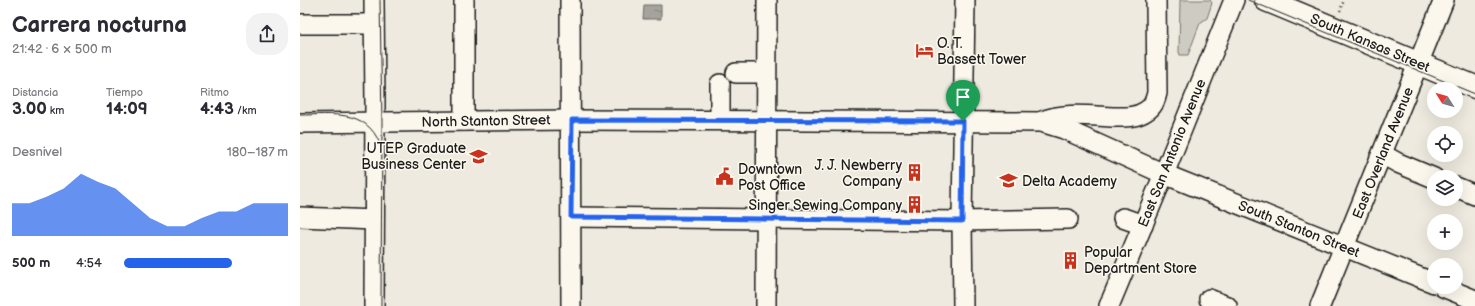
<!DOCTYPE html>
<html lang="es">
<meta charset="utf-8">
<style>
body{margin:0;font-family:"Balsamiq Sans",sans-serif;background:#f2f2f3;color:#2b2b33;height:100vh;display:flex;flex-direction:column;font-size:15px;white-space:nowrap}
*{box-sizing:border-box;margin:0}
p{font-size:13px;color:#7c7c81}
.icon{flex:none;width:22px;height:22px;fill:none;stroke:currentColor;stroke-width:2;stroke-linecap:round;stroke-linejoin:round}
.map{position:relative;flex:1;overflow:hidden}
.sheet{display:flex;flex-direction:column;background:#fff;width:300px}
.sheet>*{flex:none}
.needle{width:26px;rotate:307deg}
.fabs{position:absolute;left:1127px;top:82px;display:grid;gap:8px}
.fabs a{display:grid;place-items:center;width:36px;height:36px;border-radius:50%;background:#fff;box-shadow:0 4px 16px #0002;font-size:20px}
.pin{position:absolute;display:grid;place-items:center;width:34px;height:34px;color:#fff;margin:-41px -17px;border-radius:50% 50% 50% 0;rotate:-45deg;box-shadow:0 0 4px #0007}
.pin .icon{rotate:45deg}
.round{display:grid;place-items:center;flex:none;width:42px;height:42px;border-radius:16px;background:#f2f2f3}
.head{display:flex;align-items:center;justify-content:space-between;height:68px;padding:0 12px}
h1{font-size:22px;font-weight:700;line-height:30px}
.figures{display:grid;grid-template-columns:repeat(3,1fr);gap:6px;height:68px;padding:4px 12px}
.figures div{display:grid;align-content:center}
.figures b{font-size:17px;font-weight:700}
.figures small{font-size:11px;font-weight:400}
.figures p{font-size:11px}
.chart{height:112px;padding:8px 12px}
.chart p{display:flex;justify-content:space-between}
.chart svg{width:100%;height:72px;margin-top:4px;fill:#2563eb;opacity:.7}
ul{padding:0 12px;list-style:none;font-size:13px}
li{display:grid;grid-template-columns:64px 48px 1fr;align-items:center;height:30px}
li i{height:10px;border-radius:5px;background:#2563eb}
main{display:flex;flex:1;min-height:0}
.map>svg:first-child{display:block}
.green{fill:#ceccc2;stroke:#75746f}
.water{fill:url(#water-ripples);stroke:#6f6d69}
.lines{fill:none;stroke-linecap:round;stroke-linejoin:round}
.minor-casing{stroke:#1c1c1c;stroke-width:22}
.major-casing{stroke:#1c1c1c;stroke-width:25}
.path{stroke:#1c1c1c;stroke-width:2.5;stroke-dasharray:1 3;stroke-linecap:butt}
.minor{stroke:#fbf7ec;stroke-width:19}
.major{stroke:#fbf7ec;stroke-width:22}
.tram{stroke:#1c1c1c;stroke-width:1}
.route-casing{stroke:#fff;stroke-width:8}
.route{stroke:#2563eb;stroke-width:5}
.labels{text-anchor:middle;dominant-baseline:central;stroke-width:3;stroke-linejoin:round;paint-order:stroke}
.poi-label{font-size:14px;fill:#1c1c1c;stroke:#fbf7ec;text-anchor:start}
.street-label{font-size:14px;fill:#1c1c1c;stroke:#fbf7ec}
</style>
<main>
<section class="sheet">
<div class="head"><div><h1>Carrera nocturna</h1><p>21:42 · 6 × 500 m</p></div><a class="round"><svg class="icon" aria-label="share" viewBox="0 0 24 24"><path d="M12 15V3M7 8l5-5 5 5M5 13v7h14v-7"/></svg></a></div>
<div class="figures">
<div><p>Distancia</p><b>3.00<small> km</small></b></div>
<div><p>Tiempo</p><b>14:09</b></div>
<div><p>Ritmo</p><b>4:43<small> /km</small></b></div>
</div>
<div class="chart"><p><span>Desnivel</span>180–187 m</p>
<svg viewBox="0 0 160 44" preserveAspectRatio="none"><path d="M0 44V24L10 24L20 20L30 15L40 6L50 11L60 15L70 24L80 33L90 38L100 38L110 33L120 29L130 29L140 24L150 24L160 24V44z"/></svg>
</div>
<ul>
<li><b>500 m</b>4:54<i style="width:66%"></i></li>
</ul>
</section>
<div class="map">
<svg width="1175" height="306" viewBox="0 0 1175 306">
<defs>
<pattern id="water-ripples" width="26" height="14" patternUnits="userSpaceOnUse"><rect width="26" height="14" fill="#a6a39d"/><path d="M2 4q2-2 4 0t4 0M15 11q2-2 4 0t4 0" fill="none" stroke="#86847f"/></pattern>
</defs>
<rect width="100%" height="100%" fill="#eeeadf"/>
<filter id="ink" filterUnits="userSpaceOnUse"><feTurbulence type="fractalNoise" baseFrequency=".025" numOctaves="2"/><feDisplacementMap in="SourceGraphic" scale="8" xChannelSelector="R" yChannelSelector="G"/><feConvolveMatrix kernelMatrix="1 2 1 2 8 2 1 2 1" color-interpolation-filters="sRGB"/></filter>
<g filter="url(#ink)">
<polygon class="green" points="880,0 910,0 912,3 907,18 900,23 888,55 880,55 879,52"/>
<polygon class="water" points="344,5 361,5 361,19 343,19"/>
<g class="lines">
<defs>
<g id="minor">
<polyline points="74,0 75,103 74,306"/>
<polyline points="270,0 271,306"/>
<polyline points="0,24 74,24"/>
<polyline points="436,73 466,73"/>
<polyline points="420,120 420,84"/>
<polyline points="164,121 164,0"/>
<path d="M742 121C763 112 790 116 813 117 824 117 836 118 846 111 853 107 855 101 857 93L856 0"/>
<polyline points="0,123 271,120 741,122 764,129 864,174 1134,283"/>
<polyline points="1082,154 1098,163 1134,178"/>
<polyline points="1156,187 1175,195"/>
<polyline points="0,217 74,220"/>
<polyline points="271,217 662,221 768,219"/>
<polyline points="823,218 843,225"/>
<polyline points="1143,287 1175,300"/>
<polyline points="909,299 927,306"/>
<polyline points="466,306 467,0"/>
<polyline points="663,306 662,221 665,0"/>
<polyline points="809,306 864,174 934,0"/>
<polyline points="1020,306 1144,0"/>
</g>
<polyline id="major" points="966,0 1175,87"/>
</defs>
<use href="#minor" class="minor-casing"/>
<use href="#major" class="major-casing"/>
<polyline class="path" points="1040,11 1044,0"/>
<use href="#minor" class="minor"/>
<use href="#major" class="major"/>
<g class="tram">
<polyline points="80,0 82,123 81,306"/>
<polyline points="948,0 1175,94"/>
<path d="M0 115C31 115 66 108 80 144"/>
</g>
</g>
</g>
<g class="lines" filter="url(#ink)">
<defs>
<polygon id="route" points="272,120 663,121 662,221 271,217"/>
</defs>
<use href="#route" class="route-casing"/>
<use href="#route" class="route"/>
</g>
<defs>
<symbol id="hotel-bare" viewBox="-9 -9 18 18"><path d="M-6-4.5h1.5V1H6V5H4.5V3h-9V5H-6ZM-4 0a1.8 1.8 0 1 1 3.6 0ZM.5 0V-2.5h3Q6-2.5 6 0Z" fill="#c8321e" stroke="#fbf7ec" stroke-width="2.5" paint-order="stroke"/></symbol>
<symbol id="university-bare" viewBox="-9 -9 18 18"><path d="M0-5L7-2L0 1L-7-2ZM-4 1L0 2.5L4 1V4Q0 6-4 4Z" fill="#c8321e" stroke="#fbf7ec" stroke-width="2.5" paint-order="stroke"/></symbol>
<symbol id="building-bare" viewBox="-9 -9 18 18"><path d="M-4-6H4V6H1V3H-1V6H-4ZM-2.5-4.3h1.7v1.8h-1.7ZM.8-4.3h1.7v1.8H.8ZM-2.5-1h1.7V.8h-1.7ZM.8-1h1.7V.8H.8Z" fill="#c8321e" stroke="#fbf7ec" stroke-width="2.5" paint-order="stroke"/></symbol>
<symbol id="civic-bare" viewBox="-9 -9 18 18"><path d="M-.6-6.5H3V-4.5H.6V-3L4-1V1h2V6H-6V1h2V-1L-.6-3ZM-1.2 2.5V6h2.4V2.5Z" fill="#c8321e" stroke="#fbf7ec" stroke-width="2.5" paint-order="stroke"/></symbol>
<symbol id="school-bare" viewBox="-9 -9 18 18"><path d="M0-5L7-2L0 1L-7-2ZM-4 1L0 2.5L4 1V4Q0 6-4 4Z" fill="#c8321e" stroke="#fbf7ec" stroke-width="2.5" paint-order="stroke"/></symbol>
</defs>
<g fill-rule="evenodd">
<use href="#hotel-bare" x="612" y="38" width="25" height="25"/>
<use href="#university-bare" x="166" y="144" width="25" height="25"/>
<use href="#building-bare" x="602" y="160" width="25" height="25"/>
<use href="#civic-bare" x="412" y="164" width="25" height="25"/>
<use href="#school-bare" x="696" y="168" width="25" height="25"/>
<use href="#building-bare" x="602" y="192" width="25" height="25"/>
<use href="#building-bare" x="758" y="248" width="25" height="25"/>
</g>
<g class="labels">
<g class="poi-label">
<text x="637" y="43">O. T.<tspan x="637" dy="16">Bassett Tower</tspan></text>
<text x="166" y="148" text-anchor="end">UTEP Graduate<tspan x="166" dy="16">Business Center</tspan></text>
<text x="602" y="165" text-anchor="end">J. J. Newberry<tspan x="602" dy="16">Company</tspan></text>
<text x="438" y="169">Downtown<tspan x="438" dy="16">Post Office</tspan></text>
<text x="722" y="181">Delta Academy</text>
<text x="602" y="205" text-anchor="end">Singer Sewing Company</text>
<text x="784" y="252">Popular<tspan x="784" dy="16">Department Store</tspan></text>
</g>
<g class="street-label">
<text transform="translate(1070 43) rotate(23)">South Kansas Street</text>
<text transform="translate(186 121) rotate(-1)">North Stanton Street</text>
<text transform="translate(872 153) rotate(-68)">East San Antonio Avenue</text>
<text transform="translate(1083 153) rotate(-68)">East Overland Avenue</text>
<text transform="translate(999 229) rotate(22)">South Stanton Street</text>
</g>
</g>
</svg>
<div class="fabs">
<a><svg class="needle" viewBox="-14 -14 28 28"><path d="M0-13l5 13h-10z" fill="#e53935"/><path d="M0 13l5-13h-10z" fill="#7c7c81"/></svg></a>
<a><svg class="icon" aria-label="locate" viewBox="0 0 24 24"><circle cx="12" cy="12" r="6"/><path d="M12 2v4M12 18v4M2 12h4M18 12h4"/></svg></a>
<a><svg class="icon" aria-label="layers" viewBox="0 0 24 24"><path d="M12 4l9 5-9 5-9-5zM3 14l9 5 9-5"/></svg></a>
<a>+</a>
<a>−</a>
</div>
<div class="pin" style="left:663px;top:121px;background:#1e9e55"><svg class="icon" aria-label="arrive" viewBox="0 0 24 24"><path d="M6 21V4h12l-3 4 3 4H6"/></svg></div>
</div>
</main>
